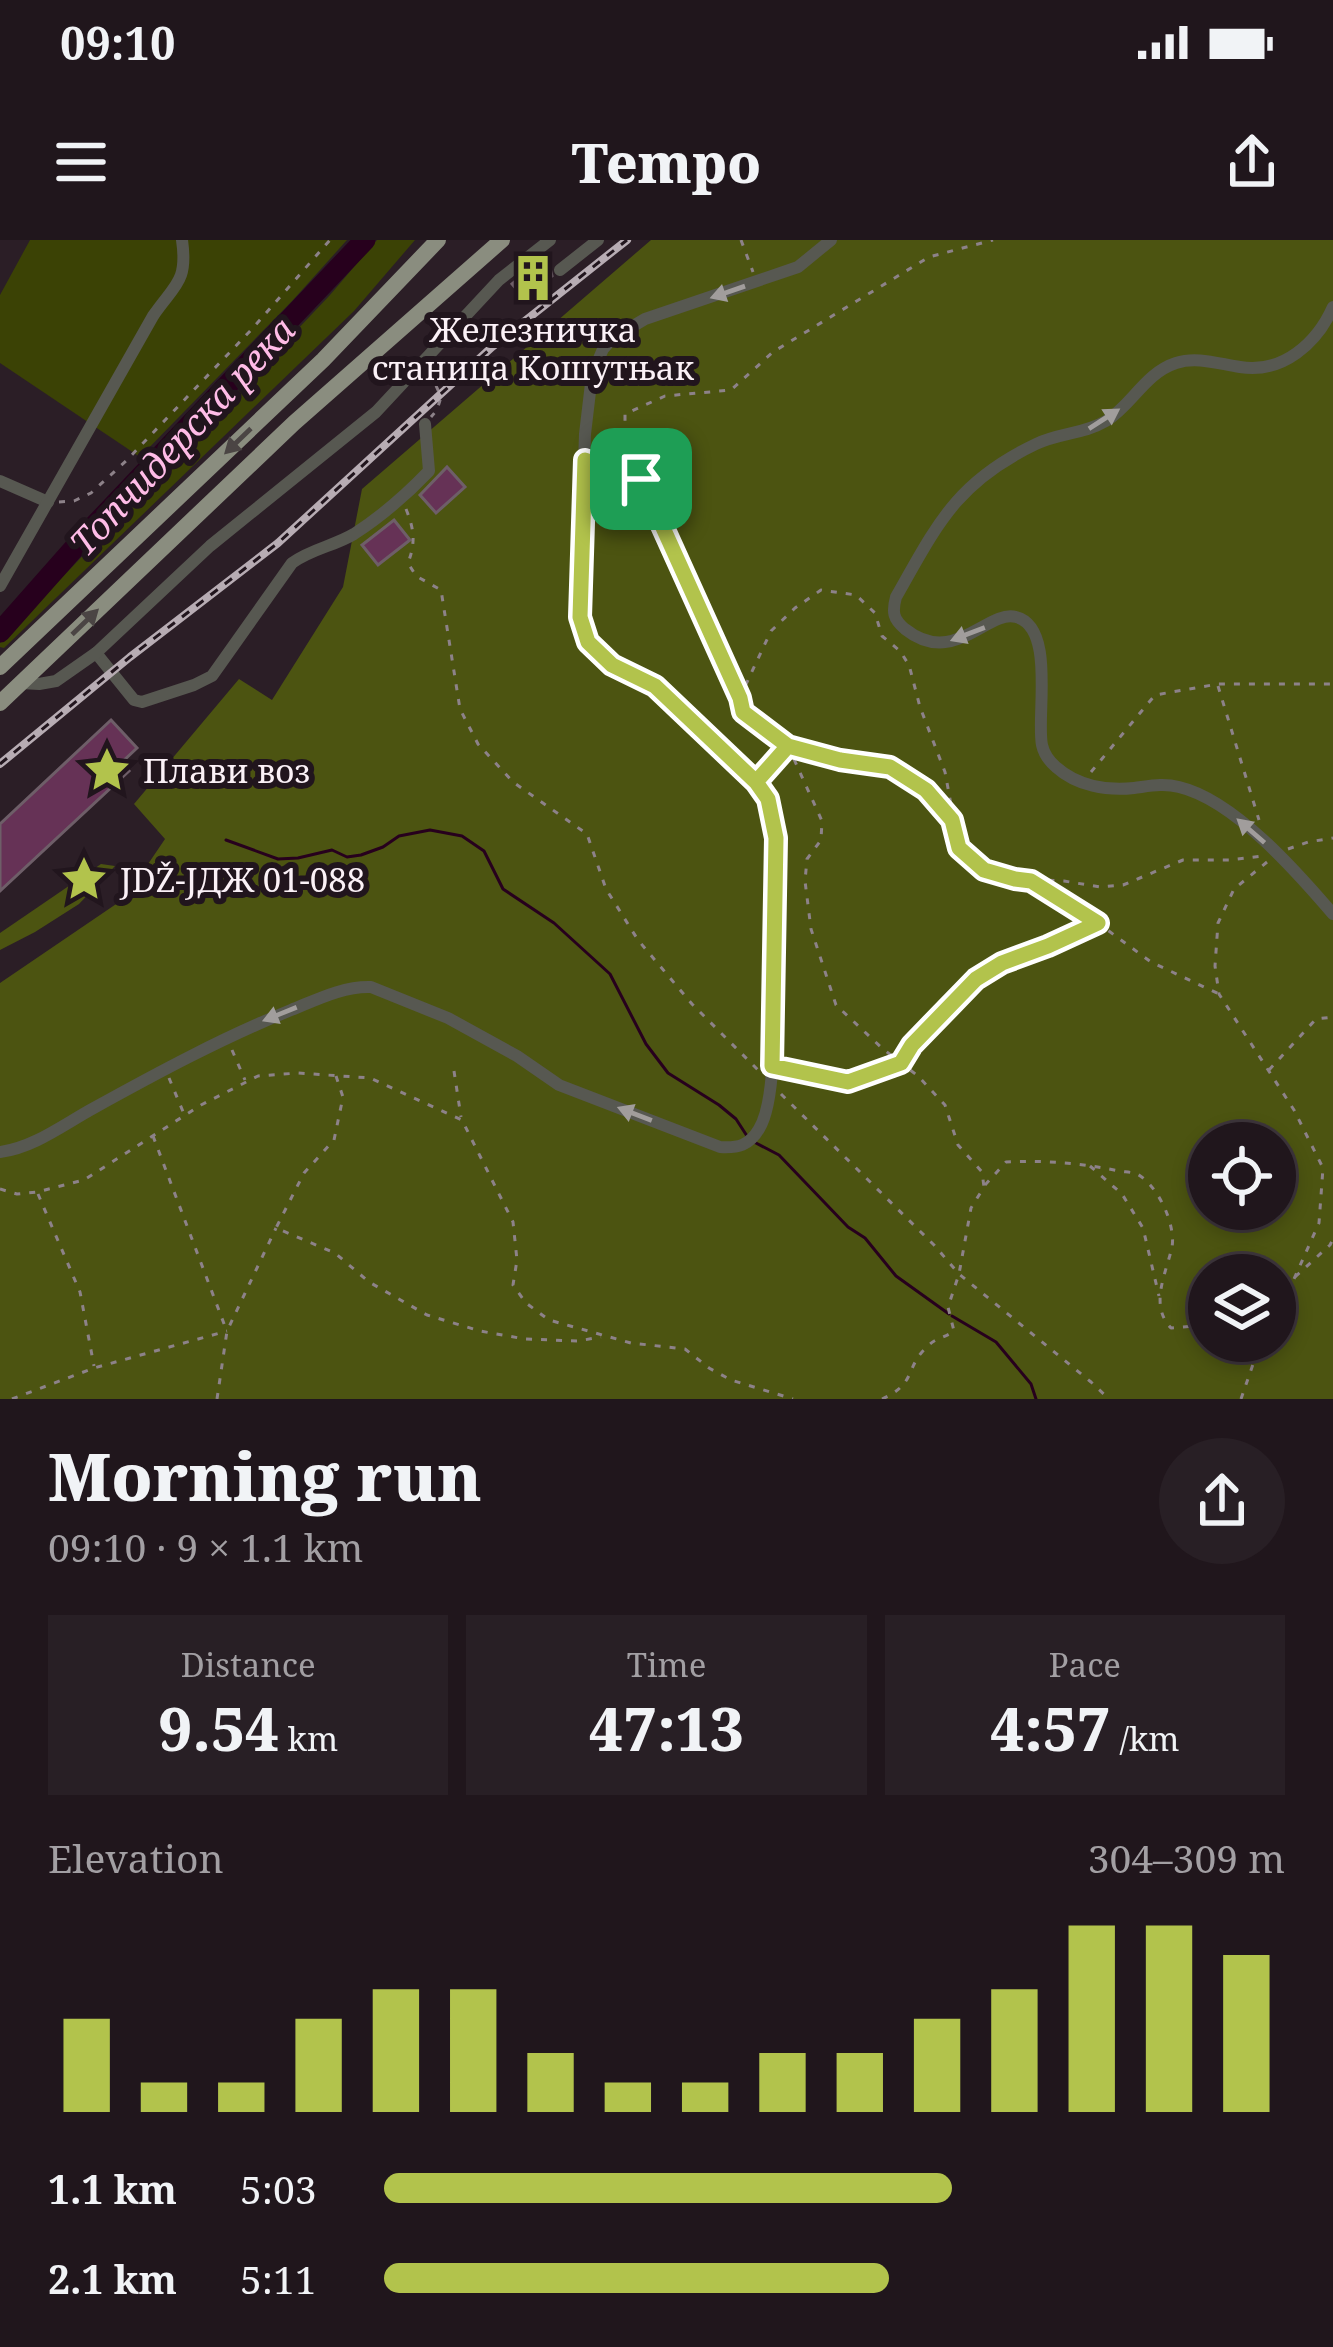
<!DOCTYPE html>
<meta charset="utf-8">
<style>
body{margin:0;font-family:"Noto Serif",serif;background:#281f25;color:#f1f3f6;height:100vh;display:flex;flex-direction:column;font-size:45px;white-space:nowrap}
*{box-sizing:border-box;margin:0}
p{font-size:39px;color:#a29fa3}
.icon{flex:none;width:66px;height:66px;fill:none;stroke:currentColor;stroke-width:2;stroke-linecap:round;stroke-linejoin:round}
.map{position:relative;height:1159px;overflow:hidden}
.side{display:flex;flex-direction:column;background:#20161c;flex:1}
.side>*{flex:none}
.tools{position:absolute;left:1188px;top:882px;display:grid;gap:24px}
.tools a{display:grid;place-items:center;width:108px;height:108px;border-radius:50%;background:#20161c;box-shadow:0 6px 18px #0003,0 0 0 3px #3d353b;font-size:60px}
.pin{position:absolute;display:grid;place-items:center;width:102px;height:102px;color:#fff;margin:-51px;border-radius:24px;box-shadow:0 6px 18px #0006}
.round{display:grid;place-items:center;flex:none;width:126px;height:126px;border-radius:63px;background:#281f25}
.summary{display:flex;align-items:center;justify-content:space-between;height:204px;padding:0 48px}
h1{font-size:66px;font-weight:800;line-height:90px}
.metrics{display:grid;grid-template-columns:repeat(3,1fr);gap:18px;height:204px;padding:12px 48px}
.metrics div{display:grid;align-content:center;border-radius:0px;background:#281f25;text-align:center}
.metrics b{font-size:60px;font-weight:800}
.metrics small{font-size:33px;font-weight:400}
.metrics p{font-size:33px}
.chart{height:336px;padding:24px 48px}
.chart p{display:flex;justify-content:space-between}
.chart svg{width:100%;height:216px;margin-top:12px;stroke:#b2c34c;stroke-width:6}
ul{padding:0 48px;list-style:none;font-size:39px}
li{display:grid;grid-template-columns:192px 144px 1fr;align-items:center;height:90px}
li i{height:30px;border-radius:15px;background:#b2c34c}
.status{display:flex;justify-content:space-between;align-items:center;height:84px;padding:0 60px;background:#20161c;direction:ltr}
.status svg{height:33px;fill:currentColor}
header{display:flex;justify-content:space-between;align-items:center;height:156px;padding:0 48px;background:#20161c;font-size:54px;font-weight:800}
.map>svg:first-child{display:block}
.green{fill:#3b4205}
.forest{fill:#4c5411;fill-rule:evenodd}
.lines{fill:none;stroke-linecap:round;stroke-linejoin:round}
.stream{stroke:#27001d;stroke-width:3}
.river{stroke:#27001d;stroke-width:21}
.building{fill:#663256;stroke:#6e5e68;stroke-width:3}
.path{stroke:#8d8289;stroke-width:3;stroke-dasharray:6 9;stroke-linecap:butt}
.minor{stroke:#575851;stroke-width:12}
.major{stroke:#8a8d7f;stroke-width:16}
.rail-casing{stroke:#b7acb3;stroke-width:8}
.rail{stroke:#21151d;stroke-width:3;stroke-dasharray:9;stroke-linecap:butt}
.oneway{fill:#a19d9c}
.oneway2{fill:#4b4544}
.route-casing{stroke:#fff;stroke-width:24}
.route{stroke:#b2c34c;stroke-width:15}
.labels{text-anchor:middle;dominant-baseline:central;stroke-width:12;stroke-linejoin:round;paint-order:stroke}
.poi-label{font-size:33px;fill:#fbf1f7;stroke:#21151d;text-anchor:start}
.water-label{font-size:36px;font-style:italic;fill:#ffbce7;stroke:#21151d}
</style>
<div class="status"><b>09:10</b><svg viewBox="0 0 49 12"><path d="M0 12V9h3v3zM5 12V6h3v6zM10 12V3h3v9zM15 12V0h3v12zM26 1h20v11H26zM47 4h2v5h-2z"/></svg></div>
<header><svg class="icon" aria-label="menu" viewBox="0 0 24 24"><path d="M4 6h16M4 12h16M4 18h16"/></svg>Tempo<svg class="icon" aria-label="share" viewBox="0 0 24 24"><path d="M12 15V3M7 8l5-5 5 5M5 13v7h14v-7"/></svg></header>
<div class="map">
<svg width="1333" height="1159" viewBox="0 0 1333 1159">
<rect width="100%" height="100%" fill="#2b1e26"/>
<g class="green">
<polygon points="30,0 347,0 293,60 140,217 0,123 0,55"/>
<polygon points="377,0 415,0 354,71 4,408 0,407 0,403 330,55"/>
</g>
<g class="forest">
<path d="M651 0H1333V1159H0V743L125 658 165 599 134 564 239 439 272 460 343 347 362 249ZM1209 903H1275V969H1209ZM1209 1035H1275V1101H1209Z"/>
<polygon points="101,624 115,626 79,664 35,692 0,710 0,693"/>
</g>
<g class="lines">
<g class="stream">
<polyline points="226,600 278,619 298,618 332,610 347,617 361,615 383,607 399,596 430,590 462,596 484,611 503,649 554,683 610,734 646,804 668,833 719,865 736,879 747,896"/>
<polyline points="754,902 779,915 848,987 865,998 896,1036 949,1074"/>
<polyline points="952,1076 996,1102 1031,1144 1036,1159"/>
</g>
<polyline class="river" points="0,392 92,288 365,0"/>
</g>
<g class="building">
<polygon points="542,19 550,28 552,36 525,59 512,44"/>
<polygon points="447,227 465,247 436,273 420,255"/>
<polygon points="394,280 410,300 378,325 362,305"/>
<polygon points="111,480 137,508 121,523 129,531 0,651 0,584"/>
</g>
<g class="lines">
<g class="path">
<polyline points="741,0 753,32"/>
<polyline points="430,132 441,157 437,170 431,177"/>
<polyline points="597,224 639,238"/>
<polyline points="59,262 74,261 91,253 126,221 252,89 330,0"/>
<path d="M406 269C414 289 416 302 408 323L416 336 441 350 460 469 478 504 513 542 587 594 606 649 638 700 692 764 758 830"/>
<polyline points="1218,446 1259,580"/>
<polyline points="739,456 625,206 625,174 665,156 731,150 773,112 929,17 993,0"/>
<polyline points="766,532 788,506 840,521 890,527 926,551 951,579"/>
<polyline points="1091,532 1155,455 1218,444 1333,444"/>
<polyline points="1288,609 1308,602 1333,598"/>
<polyline points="1267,622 1234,649 1218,683 1215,726 1219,754 1294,870 1323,928 1319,983 1294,1039 1275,1071"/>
<polyline points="1033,642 1087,675 1151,722 1219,754"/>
<polyline points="232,810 245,840"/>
<polyline points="783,828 848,842 901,823 912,805 976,739 1002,723 1048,706 1098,683"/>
<polyline points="1269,830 1316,779 1333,777"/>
<polyline points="454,831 461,877"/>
<polyline points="336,836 343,857 334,900 304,933 276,988 335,1013 369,1042 427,1075 480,1091 525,1099 578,1101 601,1097"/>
<polyline points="169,838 184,874"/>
<polyline points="781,854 934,1005 959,1034 1091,1142 1109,1159"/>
<polyline points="153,896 226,1089"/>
<polyline points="1090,926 1122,954 1143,988 1159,1056"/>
<path d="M985 945 1006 922C1045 920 1081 923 1119 931 1125 932 1132 932 1137 934 1158 945 1176 985 1172 1007 1166 1034 1149 1065 1171 1088L1209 1085"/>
<polyline points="0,949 17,954 37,952 84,940 201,865 258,836 298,833 370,838 462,880 513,982 517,1020 513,1045 526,1063 549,1080 631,1103 685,1109 709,1128 731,1140 793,1159"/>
<polyline points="38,954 80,1052 94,1126"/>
<polyline points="1295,1037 1330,1005 1333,999"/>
<polyline points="12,1159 94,1128 227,1091"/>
<polyline points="217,1159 227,1091 276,988"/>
<path d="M882 1159C918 1143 904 1127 928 1106 935 1098 945 1098 954 1091L948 1067 959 1034 971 968 984 947 982 932 958 905 945 865 918 836 883 809 836 765 811 689 805 641 807 619 821 600 822 581 788 506 743 472 740 457 771 391 795 368 821 350 856 355 875 373 882 396 900 411 909 425 920 467 945 532 959 608 984 630 1015 639 1064 641 1100 647 1123 645 1183 620H1230L1262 616"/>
<polyline points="1241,1159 1261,1101"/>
</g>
<g class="minor">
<polyline points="560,30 598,0"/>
<path d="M1333 67C1317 103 1283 134 1240 127 1219 124 1197 116 1176 123 1145 133 1132 165 1106 181 1084 194 1058 193 1036 204 956 242 937 285 896 357 892 372 893 379 905 389 954 428 987 369 1016 377 1056 387 1036 477 1042 505 1044 514 1049 521 1056 527 1077 546 1107 551 1134 548 1150 546 1163 543 1179 547 1234 560 1297 632 1333 674"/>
<polyline points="0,241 48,262"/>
<path d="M0 346 153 76C175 44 188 42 182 0"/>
<path d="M96 413 134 460 142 462 194 445 212 436 292 323C311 309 334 306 354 294 382 276 406 255 429 231L425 184"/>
<polyline points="21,443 39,444 56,441 96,413 210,306 376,172 499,40 550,0"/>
<path d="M0 912C33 908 63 885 92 869 157 833 222 798 291 770 316 760 343 746 371 747L448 778 517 816 559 845 720 907C738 908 749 906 759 889 780 855 772 746 773 702 773 667 776 632 776 598 773 576 769 560 756 542L663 453C629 426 589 428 579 377L585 194 592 135 603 109 613 98 645 79 798 27 831 0"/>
</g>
<g class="major">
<polyline points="0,427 323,120 438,0"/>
<polyline points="0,463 294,183 502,0"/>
</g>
<defs>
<polyline id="rail" points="0,524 130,417 278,303 492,107 627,0"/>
</defs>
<use href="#rail" class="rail-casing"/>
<use href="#rail" class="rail"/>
</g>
<defs><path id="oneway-solid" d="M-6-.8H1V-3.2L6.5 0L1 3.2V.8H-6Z" transform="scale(3)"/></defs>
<g class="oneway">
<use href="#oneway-solid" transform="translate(728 52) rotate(161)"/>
<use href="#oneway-solid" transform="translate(1104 179) rotate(-33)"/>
<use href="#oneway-solid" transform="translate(968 394) rotate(159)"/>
<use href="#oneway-solid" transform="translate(1251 591) rotate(-139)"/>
<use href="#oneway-solid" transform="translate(280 774) rotate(158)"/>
<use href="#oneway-solid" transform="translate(635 874) rotate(-159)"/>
</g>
<g class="oneway2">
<use href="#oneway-solid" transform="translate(238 201) rotate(136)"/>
<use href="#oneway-solid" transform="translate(85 382) rotate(-44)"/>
</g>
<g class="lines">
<defs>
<polyline id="route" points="641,239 740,458 743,472 788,506 756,542 768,559 776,598 772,826 848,842 901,823 912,805 976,739 1002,723 1048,706 1098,683 1031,641 1015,639 984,630 959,608 952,580 926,550 890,527 840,520 788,506 756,542 655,446 612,425 588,402 580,377 585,220 641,239"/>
</defs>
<use href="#route" class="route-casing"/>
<use href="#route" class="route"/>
</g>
<defs>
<symbol id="building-bare" viewBox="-9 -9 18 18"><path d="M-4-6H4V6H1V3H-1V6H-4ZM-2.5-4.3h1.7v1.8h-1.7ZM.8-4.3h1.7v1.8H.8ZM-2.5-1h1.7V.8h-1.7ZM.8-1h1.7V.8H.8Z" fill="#b2c34c" stroke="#21151d" stroke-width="2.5" paint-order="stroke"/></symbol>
<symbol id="sight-bare" viewBox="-9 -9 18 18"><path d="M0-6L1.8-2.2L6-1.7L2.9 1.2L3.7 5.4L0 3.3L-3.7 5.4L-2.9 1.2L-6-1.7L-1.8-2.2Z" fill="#b2c34c" stroke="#21151d" stroke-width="2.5" paint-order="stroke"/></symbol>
</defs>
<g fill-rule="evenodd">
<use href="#building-bare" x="500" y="5" width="66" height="66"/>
<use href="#sight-bare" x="74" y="497" width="66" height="66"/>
<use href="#sight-bare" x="51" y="606" width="66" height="66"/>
</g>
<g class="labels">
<g class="poi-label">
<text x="533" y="89" text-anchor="middle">Железничка<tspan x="533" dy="38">станица Кошутњак</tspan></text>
<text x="143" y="530">Плави воз</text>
<text x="120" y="639">JDŽ-JДЖ 01-088</text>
</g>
<g class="water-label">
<text transform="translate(182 196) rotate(-47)">Топчидерска река</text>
</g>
</g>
</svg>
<div class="tools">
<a><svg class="icon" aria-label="locate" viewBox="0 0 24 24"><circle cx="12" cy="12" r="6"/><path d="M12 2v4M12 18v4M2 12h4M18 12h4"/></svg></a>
<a><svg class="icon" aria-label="layers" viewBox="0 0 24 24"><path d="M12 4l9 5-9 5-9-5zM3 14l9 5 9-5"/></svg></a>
</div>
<div class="pin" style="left:641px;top:239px;background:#1e9e55"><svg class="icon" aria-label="arrive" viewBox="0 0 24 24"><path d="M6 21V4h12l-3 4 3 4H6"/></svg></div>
</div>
<section class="side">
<div class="summary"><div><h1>Morning run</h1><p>09:10 · 9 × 1.1 km</p></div><a class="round"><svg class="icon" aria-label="share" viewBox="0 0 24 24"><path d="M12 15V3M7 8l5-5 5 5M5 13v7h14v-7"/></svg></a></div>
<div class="metrics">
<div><p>Distance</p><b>9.54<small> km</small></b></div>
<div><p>Time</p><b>47:13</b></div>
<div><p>Pace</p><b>4:57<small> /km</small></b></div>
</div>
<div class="chart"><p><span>Elevation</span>304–309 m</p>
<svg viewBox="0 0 160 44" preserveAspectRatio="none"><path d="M5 44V25M15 44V38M25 44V38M35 44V25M45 44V19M55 44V19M65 44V32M75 44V38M85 44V38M95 44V32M105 44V32M115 44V25M125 44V19M135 44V6M145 44V6M155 44V12"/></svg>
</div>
<ul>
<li><b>1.1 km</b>5:03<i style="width:63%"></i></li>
<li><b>2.1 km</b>5:11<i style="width:56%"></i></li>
</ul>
</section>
